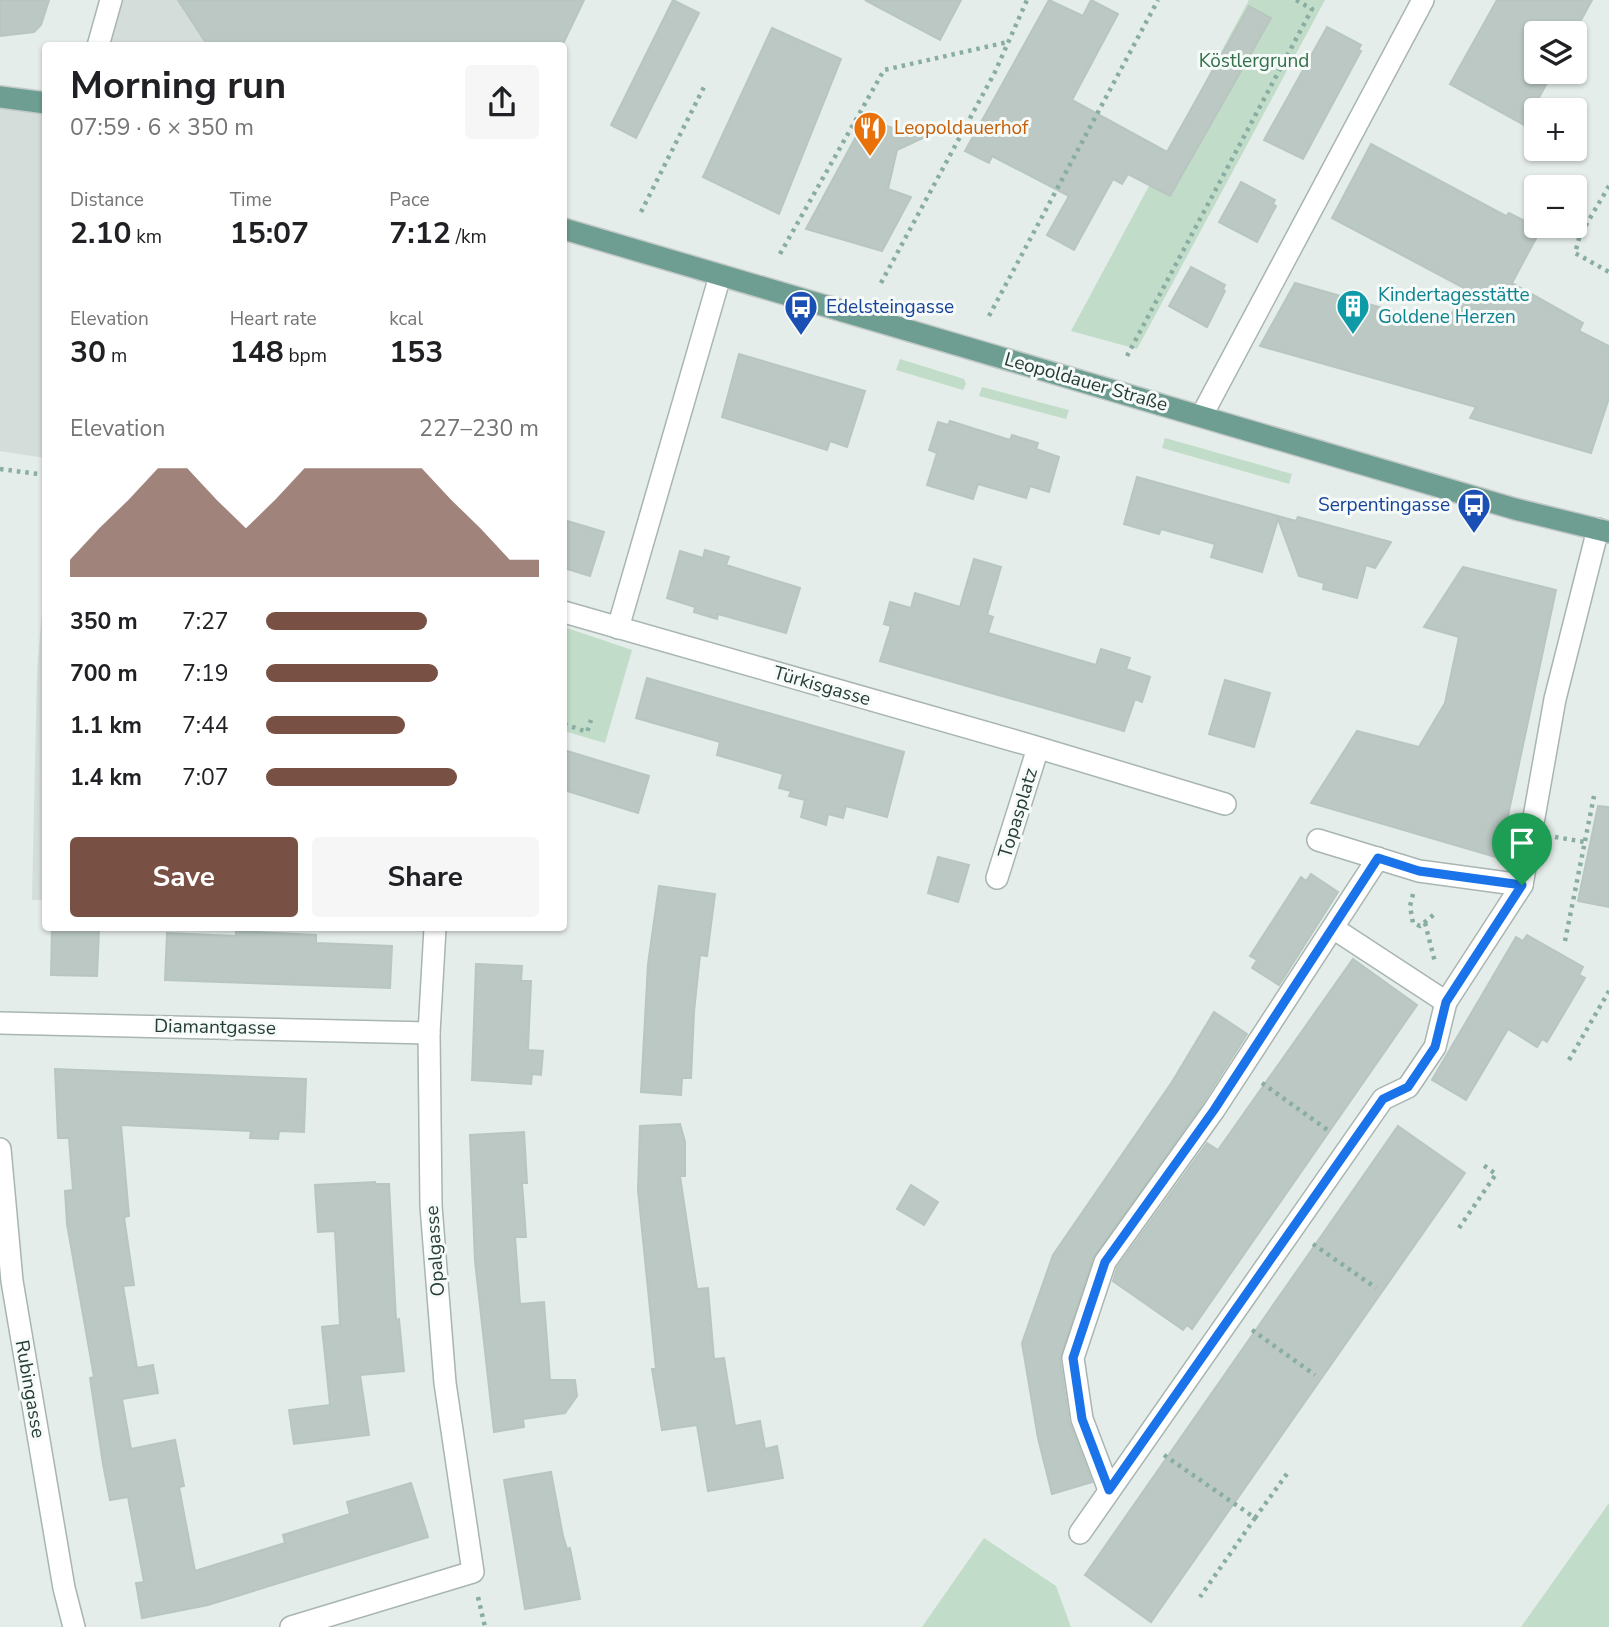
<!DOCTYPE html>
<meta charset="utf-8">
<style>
body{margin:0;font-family:"Nunito Sans",sans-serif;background:#f6f6f6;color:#202124;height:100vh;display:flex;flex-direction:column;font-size:26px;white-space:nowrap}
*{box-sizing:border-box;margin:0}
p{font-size:23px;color:#757577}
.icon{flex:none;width:38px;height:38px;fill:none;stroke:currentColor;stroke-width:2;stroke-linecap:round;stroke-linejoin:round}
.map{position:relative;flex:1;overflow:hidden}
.side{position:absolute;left:42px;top:42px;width:525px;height:889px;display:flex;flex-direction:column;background:#fff;border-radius:7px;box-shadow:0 2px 5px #0004}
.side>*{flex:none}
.controls{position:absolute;left:1524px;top:21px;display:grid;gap:14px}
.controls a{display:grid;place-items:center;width:63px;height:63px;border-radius:7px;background:#fff;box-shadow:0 2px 5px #0004;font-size:35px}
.pin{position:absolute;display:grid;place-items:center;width:60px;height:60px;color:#fff;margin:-72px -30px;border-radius:50% 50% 50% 0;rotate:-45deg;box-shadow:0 0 7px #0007}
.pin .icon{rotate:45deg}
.round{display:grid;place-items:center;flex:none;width:74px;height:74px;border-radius:7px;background:#f6f6f6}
.overview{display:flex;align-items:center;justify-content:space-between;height:119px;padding:0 28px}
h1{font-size:38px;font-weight:700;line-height:52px}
.stats{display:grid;grid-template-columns:repeat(3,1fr);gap:10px;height:119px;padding:7px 28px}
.stats div{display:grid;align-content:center}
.stats b{font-size:30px;font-weight:700}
.stats small{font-size:19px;font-weight:400}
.stats p{font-size:19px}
.chart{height:196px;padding:14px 28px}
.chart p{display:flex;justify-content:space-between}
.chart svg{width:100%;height:126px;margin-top:7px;fill:#795044;opacity:.7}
.cta{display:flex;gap:14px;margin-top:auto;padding:14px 28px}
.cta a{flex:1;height:80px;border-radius:7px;background:#795044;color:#fff;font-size:28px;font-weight:700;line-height:80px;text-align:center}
.cta a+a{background:#f6f6f6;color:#202124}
ul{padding:0 28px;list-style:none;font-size:23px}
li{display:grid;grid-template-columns:112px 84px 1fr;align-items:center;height:52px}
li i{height:18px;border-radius:9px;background:#795044}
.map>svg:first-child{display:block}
.built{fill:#d4ddd9}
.green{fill:#c1dcc8}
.building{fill:#bbc8c3;stroke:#b8c6c0;stroke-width:2}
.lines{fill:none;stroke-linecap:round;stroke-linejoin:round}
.minor-casing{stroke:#a8b5b1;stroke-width:24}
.major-casing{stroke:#c2c9c7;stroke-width:24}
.path{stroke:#89ada2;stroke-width:4.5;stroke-dasharray:3.5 5;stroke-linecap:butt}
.minor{stroke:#fff;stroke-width:21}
.major{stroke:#6e9e92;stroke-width:21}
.route-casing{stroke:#fff;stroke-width:14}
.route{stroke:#1a73e8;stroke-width:9}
.labels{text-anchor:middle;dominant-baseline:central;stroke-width:6;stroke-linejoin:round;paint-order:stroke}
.park-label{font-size:19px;fill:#34704b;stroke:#f6faf8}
.food-label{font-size:19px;fill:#c56008;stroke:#f6faf8;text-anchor:start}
.culture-label{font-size:19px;fill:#0d838f;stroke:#f6faf8;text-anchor:start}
.transit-label{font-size:19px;fill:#164399;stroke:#f6faf8;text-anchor:start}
.street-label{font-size:19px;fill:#263d37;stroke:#f6faf8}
</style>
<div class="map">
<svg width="1609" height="1627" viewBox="0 0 1609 1627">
<rect width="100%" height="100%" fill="#e5edea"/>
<g class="built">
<polygon points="101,0 480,0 458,45 88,46"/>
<polygon points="0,106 45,109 45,458 0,451"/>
<polygon points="45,576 46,900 32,900 37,671"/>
</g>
<g class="green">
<polygon points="1249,0 1325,0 1137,349 1071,331"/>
<polygon points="900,359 964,379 966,384 963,390 896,370"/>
<polygon points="982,387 1069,410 1066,419 979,396"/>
<polygon points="1165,438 1292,474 1289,484 1162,448"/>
<polygon points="564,627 632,650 605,743 564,731"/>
<polygon points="1609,1503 1609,1627 1521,1627"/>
<polygon points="984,1538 1056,1586 1071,1627 922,1627"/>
</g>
<g class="building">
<polygon points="0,0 49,0 41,25 34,32 0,36"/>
<polygon points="178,0 584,0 562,46 208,46"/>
<polygon points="673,0 699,13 636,138 611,125"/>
<polygon points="865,0 961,0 940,40"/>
<polygon points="1049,0 1083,16 1091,0 1118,14 1072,100 1167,152 1249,6 1271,18 1170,196 1128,174 1122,184 1113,179 1074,250 1047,235 1069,196 992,156 989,163 965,151"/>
<polygon points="1497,0 1592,0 1574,33 1536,33 1536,72 1553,72 1524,125 1450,84"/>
<polygon points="1327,27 1361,45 1358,50 1361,51 1303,159 1264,140"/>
<polygon points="772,28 841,59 779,214 703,177"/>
<polygon points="865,120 925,137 897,150 888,189 911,197 882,251 806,229"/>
<polygon points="1371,144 1506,216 1509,213 1541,229 1512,283 1583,323 1579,331 1609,346 1609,398 1591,453 1470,418 1476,407 1260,346 1295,283 1445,326 1466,289 1332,218"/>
<polygon points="1241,182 1275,200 1273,204 1276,206 1257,242 1219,222"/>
<polygon points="1191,267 1225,285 1223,289 1225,291 1207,327 1169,306"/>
<polygon points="739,354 865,391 847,447 830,441 827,450 722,417"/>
<polygon points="950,421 1010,440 1012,435 1038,443 1036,449 1059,457 1049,492 1030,486 1026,498 978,484 973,499 927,485 937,453 929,450 938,422 948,425"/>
<polygon points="1137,477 1296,521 1298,517 1391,542 1375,568 1366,565 1357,598 1323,589 1324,583 1299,576 1278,519 1262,572 1211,557 1215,544 1161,529 1159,534 1124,524"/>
<polygon points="564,520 604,532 590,576 564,568"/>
<polygon points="705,550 729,557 726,565 800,588 786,633 718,614 717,619 694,612 695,607 667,598 680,551 703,558"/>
<polygon points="974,559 1001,567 987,615 993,617 988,633 1096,665 1101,649 1130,658 1126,669 1150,677 1142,702 1135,699 1124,731 880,661 891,626 884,624 890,602 911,608 915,593 960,607"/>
<polygon points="1463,567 1556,590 1499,858 1311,803 1357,731 1419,747 1445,703 1459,637 1424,627"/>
<polygon points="647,678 904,752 887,817 846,806 843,818 828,814 826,825 801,817 805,800 789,796 791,791 779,788 783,774 717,755 720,742 636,718"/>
<polygon points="1225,680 1270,693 1254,747 1209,734"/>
<polygon points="564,750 649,776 638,813 564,790"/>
<polygon points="1598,806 1609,807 1609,907 1578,901"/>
<polygon points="938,857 969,865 958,902 928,893"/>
<polygon points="1311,874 1338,892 1279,985 1252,968 1257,960 1250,956 1301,877 1306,881"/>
<polygon points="659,886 715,894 707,956 700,955 694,1012 691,1078 682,1078 681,1095 641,1092 648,964"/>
<polygon points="52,928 99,928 97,976 51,975"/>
<polygon points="236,931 316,935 316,943 392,946 390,988 165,980 167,933 236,936"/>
<polygon points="1527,935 1583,967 1579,975 1585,978 1547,1042 1542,1039 1537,1047 1508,1029 1466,1100 1432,1080 1516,937 1523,941"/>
<polygon points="1353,959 1417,1005 1192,1329 1187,1325 1183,1330 1113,1281 1117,1268 1207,1143 1218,1150"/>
<polygon points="476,964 522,966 521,981 531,981 528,1050 543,1051 541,1075 532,1074 531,1084 472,1080"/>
<polygon points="1214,1012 1247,1034 1201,1106 1093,1258 1060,1359 1069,1421 1092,1482 1052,1494 1038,1438 1022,1343 1053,1255 1172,1082"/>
<polygon points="55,1069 306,1079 304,1132 279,1131 278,1139 250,1138 251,1131 121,1125 129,1216 124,1217 134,1285 123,1286 137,1368 153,1365 158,1393 122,1399 131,1449 175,1440 184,1486 179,1487 195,1571 285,1543 283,1535 350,1514 347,1502 411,1483 428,1537 208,1605 142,1618 136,1583 144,1582 128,1497 110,1500 103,1464 90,1378 94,1377 67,1224 65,1191 73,1190 69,1138 58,1138"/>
<polygon points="680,1124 685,1142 685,1176 680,1176 697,1289 708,1288 714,1359 724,1358 735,1426 760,1421 765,1449 777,1446 783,1478 708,1491 697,1425 662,1430 652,1369 656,1369 638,1190 640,1126"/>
<polygon points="1398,1126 1465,1173 1151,1622 1085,1575"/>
<polygon points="524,1132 527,1183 522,1183 526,1237 515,1237 520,1304 544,1302 550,1380 575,1380 577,1396 565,1413 523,1419 524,1427 494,1432 475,1261 470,1135"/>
<polygon points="375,1182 375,1184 389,1184 396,1320 399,1319 404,1371 360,1375 369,1435 294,1444 289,1410 330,1405 322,1327 340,1325 335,1231 318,1232 315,1185"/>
<polygon points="911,1185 938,1202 924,1225 897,1209"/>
<polygon points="551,1472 563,1536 567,1549 570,1548 580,1599 525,1609 504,1480"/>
</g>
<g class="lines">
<defs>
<g id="minor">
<polyline points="98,46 111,0"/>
<polyline points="1202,415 1423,0"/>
<polyline points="564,612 1026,744 1225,804"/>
<polyline points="618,628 720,276"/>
<polyline points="1318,840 1419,871 1522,885"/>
<polyline points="997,878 1038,748"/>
<polyline points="1333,928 1446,1002"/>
<polyline points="0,1023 429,1033"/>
<polyline points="0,1149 12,1281 64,1588 74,1627"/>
<polyline points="1109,1490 1082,1419 1073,1358 1105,1262 1214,1110 1378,858"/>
<polyline points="1080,1533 1383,1099 1408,1087 1435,1047 1446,1002 1522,885 1555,699 1598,529"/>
<polyline points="291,1627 473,1572 445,1383 431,1206 429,1033 435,928"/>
</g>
<g id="major">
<polyline points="0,97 46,103"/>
<polyline points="564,229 1515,509 1609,532"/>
</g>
</defs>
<use href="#minor" class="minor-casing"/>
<use href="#major" class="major-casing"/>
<g class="path">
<polyline points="1609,186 1580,235 1575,253 1609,272"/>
<polyline points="641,212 706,83"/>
<polyline points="780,254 884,70 1008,42"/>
<polyline points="881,283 995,72 1027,0"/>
<polyline points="989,316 1158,0"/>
<polyline points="1127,356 1312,9 1296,0"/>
<polyline points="0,469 46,475"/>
<polyline points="564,724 587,732 591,720"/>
<polyline points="1555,837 1585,842"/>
<polyline points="1413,894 1410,906 1413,923 1420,926 1437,912"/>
<polyline points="1425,923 1435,962"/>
<polyline points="1565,941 1594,796"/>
<polyline points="1569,1060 1609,991"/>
<polyline points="1262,1083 1329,1131"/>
<polyline points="1459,1228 1496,1174 1483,1165"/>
<polyline points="1313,1244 1376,1288"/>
<polyline points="1252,1330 1315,1375"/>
<polyline points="1164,1455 1255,1518 1200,1597"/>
<polyline points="1255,1518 1289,1471"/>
<polyline points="478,1597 485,1627"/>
</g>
<use href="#minor" class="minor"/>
<use href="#major" class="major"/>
</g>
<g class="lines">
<defs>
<polygon id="route" points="1378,858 1419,871 1522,885 1446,1002 1435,1047 1408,1087 1383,1099 1109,1490 1082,1419 1073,1358 1105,1262 1214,1110"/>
</defs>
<use href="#route" class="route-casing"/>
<use href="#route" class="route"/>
</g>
<defs>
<symbol id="restaurant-pin" viewBox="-11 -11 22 30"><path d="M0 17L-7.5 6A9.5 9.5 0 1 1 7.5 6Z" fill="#e8710a" stroke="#f6faf8"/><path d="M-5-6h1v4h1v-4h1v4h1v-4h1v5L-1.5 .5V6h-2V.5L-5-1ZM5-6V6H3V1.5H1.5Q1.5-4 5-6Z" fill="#fff"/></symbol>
<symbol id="building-pin" viewBox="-11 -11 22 30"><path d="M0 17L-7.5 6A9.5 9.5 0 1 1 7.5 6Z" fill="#0f9aa8" stroke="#f6faf8"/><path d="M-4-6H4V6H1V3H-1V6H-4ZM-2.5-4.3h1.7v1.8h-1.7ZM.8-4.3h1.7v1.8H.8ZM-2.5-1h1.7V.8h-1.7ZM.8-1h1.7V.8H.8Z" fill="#fff"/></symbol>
<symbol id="bus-pin" viewBox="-11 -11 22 30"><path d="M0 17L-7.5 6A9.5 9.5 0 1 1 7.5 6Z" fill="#1a4fb4" stroke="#f6faf8"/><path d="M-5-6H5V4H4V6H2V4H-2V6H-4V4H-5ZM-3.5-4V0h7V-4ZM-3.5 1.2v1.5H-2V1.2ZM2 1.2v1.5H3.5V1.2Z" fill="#fff"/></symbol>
</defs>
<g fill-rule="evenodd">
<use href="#restaurant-pin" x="851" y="109" width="38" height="52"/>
<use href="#building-pin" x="1334" y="287" width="38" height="52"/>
<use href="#bus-pin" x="782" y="288" width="38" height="52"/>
<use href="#bus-pin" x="1455" y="486" width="38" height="52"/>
</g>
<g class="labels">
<g class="park-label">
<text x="1254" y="61">Köstlergrund</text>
</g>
<g class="food-label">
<text x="894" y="128">Leopoldauerhof</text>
</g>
<g class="culture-label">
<text x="1378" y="295">Kindertagesstätte<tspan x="1378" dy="22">Goldene Herzen</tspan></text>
</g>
<g class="transit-label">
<text x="826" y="307">Edelsteingasse</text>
<text x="1450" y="505" text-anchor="end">Serpentingasse</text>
</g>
<g class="street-label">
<text transform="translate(1086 382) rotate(16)">Leopoldauer Straße</text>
<text transform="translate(822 686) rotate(16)">Türkisgasse</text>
<text transform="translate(1018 813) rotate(-73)">Topasplatz</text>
<text transform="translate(215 1027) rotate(1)">Diamantgasse</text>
<text transform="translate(435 1251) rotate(-94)">Opalgasse</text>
<text transform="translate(30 1389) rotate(80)">Rubingasse</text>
</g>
</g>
</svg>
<div class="controls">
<a><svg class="icon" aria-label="layers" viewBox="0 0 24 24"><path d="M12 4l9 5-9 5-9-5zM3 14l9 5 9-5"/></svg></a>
<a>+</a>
<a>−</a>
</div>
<div class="pin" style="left:1522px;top:885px;background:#1e9e55"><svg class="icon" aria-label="arrive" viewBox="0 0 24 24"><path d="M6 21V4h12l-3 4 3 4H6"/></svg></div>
<section class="side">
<div class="overview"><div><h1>Morning run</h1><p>07:59 · 6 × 350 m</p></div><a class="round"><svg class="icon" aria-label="share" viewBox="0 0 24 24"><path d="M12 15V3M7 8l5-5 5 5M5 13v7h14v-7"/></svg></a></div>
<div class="stats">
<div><p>Distance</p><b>2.10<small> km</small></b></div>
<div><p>Time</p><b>15:07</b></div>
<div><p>Pace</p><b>7:12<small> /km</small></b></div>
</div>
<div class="stats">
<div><p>Elevation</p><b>30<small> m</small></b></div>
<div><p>Heart rate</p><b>148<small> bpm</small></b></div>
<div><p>kcal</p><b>153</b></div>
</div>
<div class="chart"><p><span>Elevation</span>227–230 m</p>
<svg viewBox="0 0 160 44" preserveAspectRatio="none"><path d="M0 44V38L10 27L20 17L30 6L40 6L50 17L60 27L70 17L80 6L90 6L100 6L110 6L120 6L130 17L140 27L150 38L160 38V44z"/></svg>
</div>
<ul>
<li><b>350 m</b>7:27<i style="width:59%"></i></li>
<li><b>700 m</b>7:19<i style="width:63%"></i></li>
<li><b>1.1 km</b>7:44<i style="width:51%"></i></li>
<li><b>1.4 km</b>7:07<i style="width:70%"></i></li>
</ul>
<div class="cta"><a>Save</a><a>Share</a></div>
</section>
</div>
